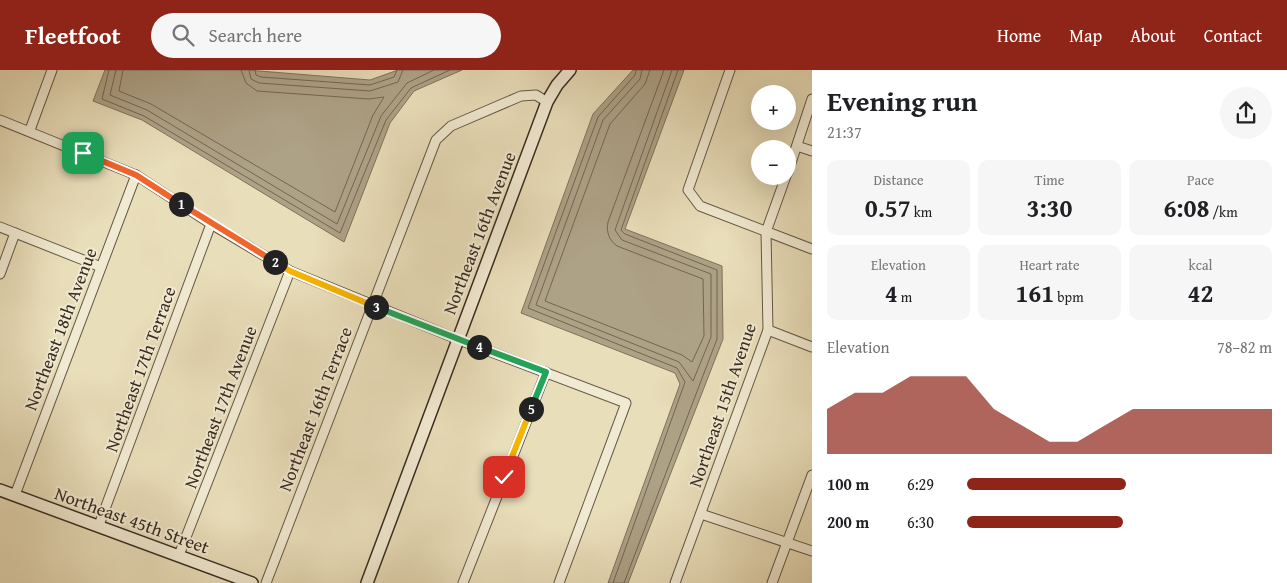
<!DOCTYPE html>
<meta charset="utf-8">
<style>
body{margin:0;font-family:"Gentium Book Plus",serif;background:#f6f6f6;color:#202124;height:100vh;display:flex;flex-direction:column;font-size:19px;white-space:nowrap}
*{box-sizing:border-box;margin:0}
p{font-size:16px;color:#757577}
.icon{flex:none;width:28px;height:28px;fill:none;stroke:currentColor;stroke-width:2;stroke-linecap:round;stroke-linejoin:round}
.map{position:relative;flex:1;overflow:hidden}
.drawer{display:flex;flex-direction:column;background:#fff;width:475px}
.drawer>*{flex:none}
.buttons{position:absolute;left:751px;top:15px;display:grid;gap:10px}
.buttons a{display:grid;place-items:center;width:45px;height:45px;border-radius:50%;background:#fff;box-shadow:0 5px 20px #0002;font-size:25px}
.pin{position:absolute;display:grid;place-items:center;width:42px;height:42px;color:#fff;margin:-21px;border-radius:10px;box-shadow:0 2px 8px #0006}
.km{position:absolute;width:25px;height:25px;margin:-12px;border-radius:50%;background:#222;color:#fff;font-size:14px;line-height:25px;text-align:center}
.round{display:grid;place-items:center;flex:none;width:52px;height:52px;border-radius:26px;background:#f6f6f6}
.headline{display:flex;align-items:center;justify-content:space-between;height:85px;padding:0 15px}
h1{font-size:28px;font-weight:700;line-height:38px}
.figures{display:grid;grid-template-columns:repeat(3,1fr);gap:8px;height:85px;padding:5px 15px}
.figures div{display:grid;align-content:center;border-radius:10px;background:#f6f6f6;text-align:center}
.figures b{font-size:25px;font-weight:700}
.figures small{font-size:14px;font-weight:400}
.figures p{font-size:14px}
.chart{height:140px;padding:10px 15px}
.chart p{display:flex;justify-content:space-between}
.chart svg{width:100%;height:90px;margin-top:5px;fill:#8f2418;opacity:.7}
ul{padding:0 15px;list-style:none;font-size:16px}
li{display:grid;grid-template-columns:80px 60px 1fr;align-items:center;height:38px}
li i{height:12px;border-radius:6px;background:#8f2418}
header{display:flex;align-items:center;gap:30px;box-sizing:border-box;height:70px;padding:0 25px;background:#8f2418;color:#fff}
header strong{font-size:24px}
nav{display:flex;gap:28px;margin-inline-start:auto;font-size:18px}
.search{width:350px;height:45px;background:#f6f6f6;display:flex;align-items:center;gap:12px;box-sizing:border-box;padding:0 18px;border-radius:28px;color:#757577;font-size:19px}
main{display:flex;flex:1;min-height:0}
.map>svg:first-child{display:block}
.water{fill:#ada186;stroke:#7e725d}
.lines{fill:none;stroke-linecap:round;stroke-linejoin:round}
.shore{stroke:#726653;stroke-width:1}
.street-casing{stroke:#645846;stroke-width:11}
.secondary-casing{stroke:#382c20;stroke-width:14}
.street{stroke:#f1ead2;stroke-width:9}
.secondary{stroke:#f1ead2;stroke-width:11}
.split-1-casing{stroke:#fff;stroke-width:10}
.split-2-casing{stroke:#fff;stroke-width:10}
.split-3-casing{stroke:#fff;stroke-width:10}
.split-4-casing{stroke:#fff;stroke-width:10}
.split-5-casing{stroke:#fff;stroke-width:10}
.split-6-casing{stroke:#fff;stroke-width:10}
.split-1{stroke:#f0652b;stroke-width:6}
.split-2{stroke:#f0652b;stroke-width:6}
.split-3{stroke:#f5b400;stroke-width:6}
.split-4{stroke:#22a559;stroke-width:6}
.split-5{stroke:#22a559;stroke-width:6}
.split-6{stroke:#f5b400;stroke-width:6}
.labels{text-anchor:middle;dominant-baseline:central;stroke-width:4;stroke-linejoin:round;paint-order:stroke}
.street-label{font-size:18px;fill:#382c20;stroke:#f1ead2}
</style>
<header>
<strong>Fleetfoot</strong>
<div class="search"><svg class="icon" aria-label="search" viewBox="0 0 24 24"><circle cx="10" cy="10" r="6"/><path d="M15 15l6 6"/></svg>Search here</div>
<nav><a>Home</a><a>Map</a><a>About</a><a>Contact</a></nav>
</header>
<main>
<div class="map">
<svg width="812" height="513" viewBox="0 0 812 513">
<rect width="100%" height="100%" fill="#e9deba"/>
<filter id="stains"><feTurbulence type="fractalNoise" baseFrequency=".004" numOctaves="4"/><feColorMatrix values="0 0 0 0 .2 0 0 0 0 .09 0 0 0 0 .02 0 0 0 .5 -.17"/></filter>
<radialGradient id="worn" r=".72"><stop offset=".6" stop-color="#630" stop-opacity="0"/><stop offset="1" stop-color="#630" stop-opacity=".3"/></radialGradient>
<g class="water">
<polygon points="105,0 247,0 370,10 398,0 462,0 414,21 390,53 344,172 142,50 93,31"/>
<polygon points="633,0 684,0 625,159 722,196 723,269 628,513 608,513 680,314 675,303 521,243 593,44"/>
</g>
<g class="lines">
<g class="shore">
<polyline points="109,0 102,29 144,46 340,163 386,50 411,18 450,0"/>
<polyline points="116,0 110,25 147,40 337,154 381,46 407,13 434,0"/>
<polyline points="123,0 119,21 151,34 335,142 373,45 384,27 369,29 257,21 246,13 241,0"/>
<polyline points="249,0 251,9 259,13 370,21 398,12 403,0"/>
<polyline points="255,0 256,5 261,7 370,15 394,7 397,0"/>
<polyline points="642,0 640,9 603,50 536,235 679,292 693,311 711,267 711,204 622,170 615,160 672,0"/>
<path d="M650 0 645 14 610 54 545 231 682 285 692 292 704 266 703 209 617 176C609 170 606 162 608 152L664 0"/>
<polyline points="613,513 685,312 677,298 528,238 598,47 635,5 636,0"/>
<polyline points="624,513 717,269 717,200 625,164 621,160 678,0"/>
</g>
<defs>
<g id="street">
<polyline points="730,0 688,120 700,136 812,179"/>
<polyline points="0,50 136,105 211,154 290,201 457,269 626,333 559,513"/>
<polyline points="30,60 52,0"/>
<polyline points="797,76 812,81"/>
<polyline points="788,102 812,29"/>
<polyline points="0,157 101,197"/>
<polyline points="0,204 15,163"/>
<polyline points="768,260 812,277"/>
<polyline points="15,425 136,105"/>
<polyline points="701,444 812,481"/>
<polyline points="99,455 211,154"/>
<polyline points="179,485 290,201"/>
<polyline points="266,513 436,70 451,56 521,26 536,25 547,32"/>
<polyline points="463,513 546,302"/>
<polyline points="675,513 768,260 766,162 786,106"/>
<polyline points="772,513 812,405"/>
</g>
<g id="secondary">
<polyline points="0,420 252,513"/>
<polyline points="367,513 547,32 557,15 570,0"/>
</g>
</defs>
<use href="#street" class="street-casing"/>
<use href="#secondary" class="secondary-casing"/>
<use href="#street" class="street"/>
<use href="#secondary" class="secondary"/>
</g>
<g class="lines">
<defs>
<polyline id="split-1" points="83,83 136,105 181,134"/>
<polyline id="split-2" points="181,134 275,192"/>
<polyline id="split-3" points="275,192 290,201 376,237"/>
<polyline id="split-4" points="376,237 479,277"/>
<polyline id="split-5" points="479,277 546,302 531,339"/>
<polyline id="split-6" points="504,407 531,339"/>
</defs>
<use href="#split-1" class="split-1-casing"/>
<use href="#split-2" class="split-2-casing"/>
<use href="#split-3" class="split-3-casing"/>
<use href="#split-4" class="split-4-casing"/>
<use href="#split-5" class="split-5-casing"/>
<use href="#split-6" class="split-6-casing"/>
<use href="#split-1" class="split-1"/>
<use href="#split-2" class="split-2"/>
<use href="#split-3" class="split-3"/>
<use href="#split-4" class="split-4"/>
<use href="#split-5" class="split-5"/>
<use href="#split-6" class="split-6"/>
</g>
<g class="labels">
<g class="street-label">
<text transform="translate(479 163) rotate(-69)">Northeast 16th Avenue</text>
<text transform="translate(60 259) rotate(-69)">Northeast 18th Avenue</text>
<text transform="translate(140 299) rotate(-70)">Northeast 17th Terrace</text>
<text transform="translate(722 335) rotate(-71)">Northeast 15th Avenue</text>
<text transform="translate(220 337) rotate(-69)">Northeast 17th Avenue</text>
<text transform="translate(315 339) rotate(-69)">Northeast 16th Terrace</text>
<text transform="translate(132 450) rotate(20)">Northeast 45th Street</text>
</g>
</g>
<rect width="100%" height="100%" filter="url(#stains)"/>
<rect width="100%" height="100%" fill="url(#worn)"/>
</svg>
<div class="buttons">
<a>+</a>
<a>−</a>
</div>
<div class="pin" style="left:83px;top:83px;background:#1e9e55"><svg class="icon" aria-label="arrive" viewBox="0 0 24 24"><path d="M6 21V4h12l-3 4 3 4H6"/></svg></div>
<div class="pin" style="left:504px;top:407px;background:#d93025"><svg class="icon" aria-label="check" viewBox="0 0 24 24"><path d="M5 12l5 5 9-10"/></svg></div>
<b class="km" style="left:181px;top:134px">1</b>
<b class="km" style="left:275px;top:192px">2</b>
<b class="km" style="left:376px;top:237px">3</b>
<b class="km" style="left:479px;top:277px">4</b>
<b class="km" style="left:531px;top:339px">5</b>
</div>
<section class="drawer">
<div class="headline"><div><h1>Evening run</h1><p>21:37</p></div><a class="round"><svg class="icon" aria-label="share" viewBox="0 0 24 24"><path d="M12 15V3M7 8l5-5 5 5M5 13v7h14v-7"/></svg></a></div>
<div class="figures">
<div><p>Distance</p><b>0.57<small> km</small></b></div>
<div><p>Time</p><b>3:30</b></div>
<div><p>Pace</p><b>6:08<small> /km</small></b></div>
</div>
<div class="figures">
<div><p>Elevation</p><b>4<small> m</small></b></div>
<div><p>Heart rate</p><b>161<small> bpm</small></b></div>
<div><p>kcal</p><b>42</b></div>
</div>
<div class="chart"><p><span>Elevation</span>78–82 m</p>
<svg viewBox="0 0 160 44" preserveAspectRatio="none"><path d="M0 44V22L10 14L20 14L30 6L40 6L50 6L60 22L70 30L80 38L90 38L100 30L110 22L120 22L130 22L140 22L150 22L160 22V44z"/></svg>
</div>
<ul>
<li><b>100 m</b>6:29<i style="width:52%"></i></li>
<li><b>200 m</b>6:30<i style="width:51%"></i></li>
</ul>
</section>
</main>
